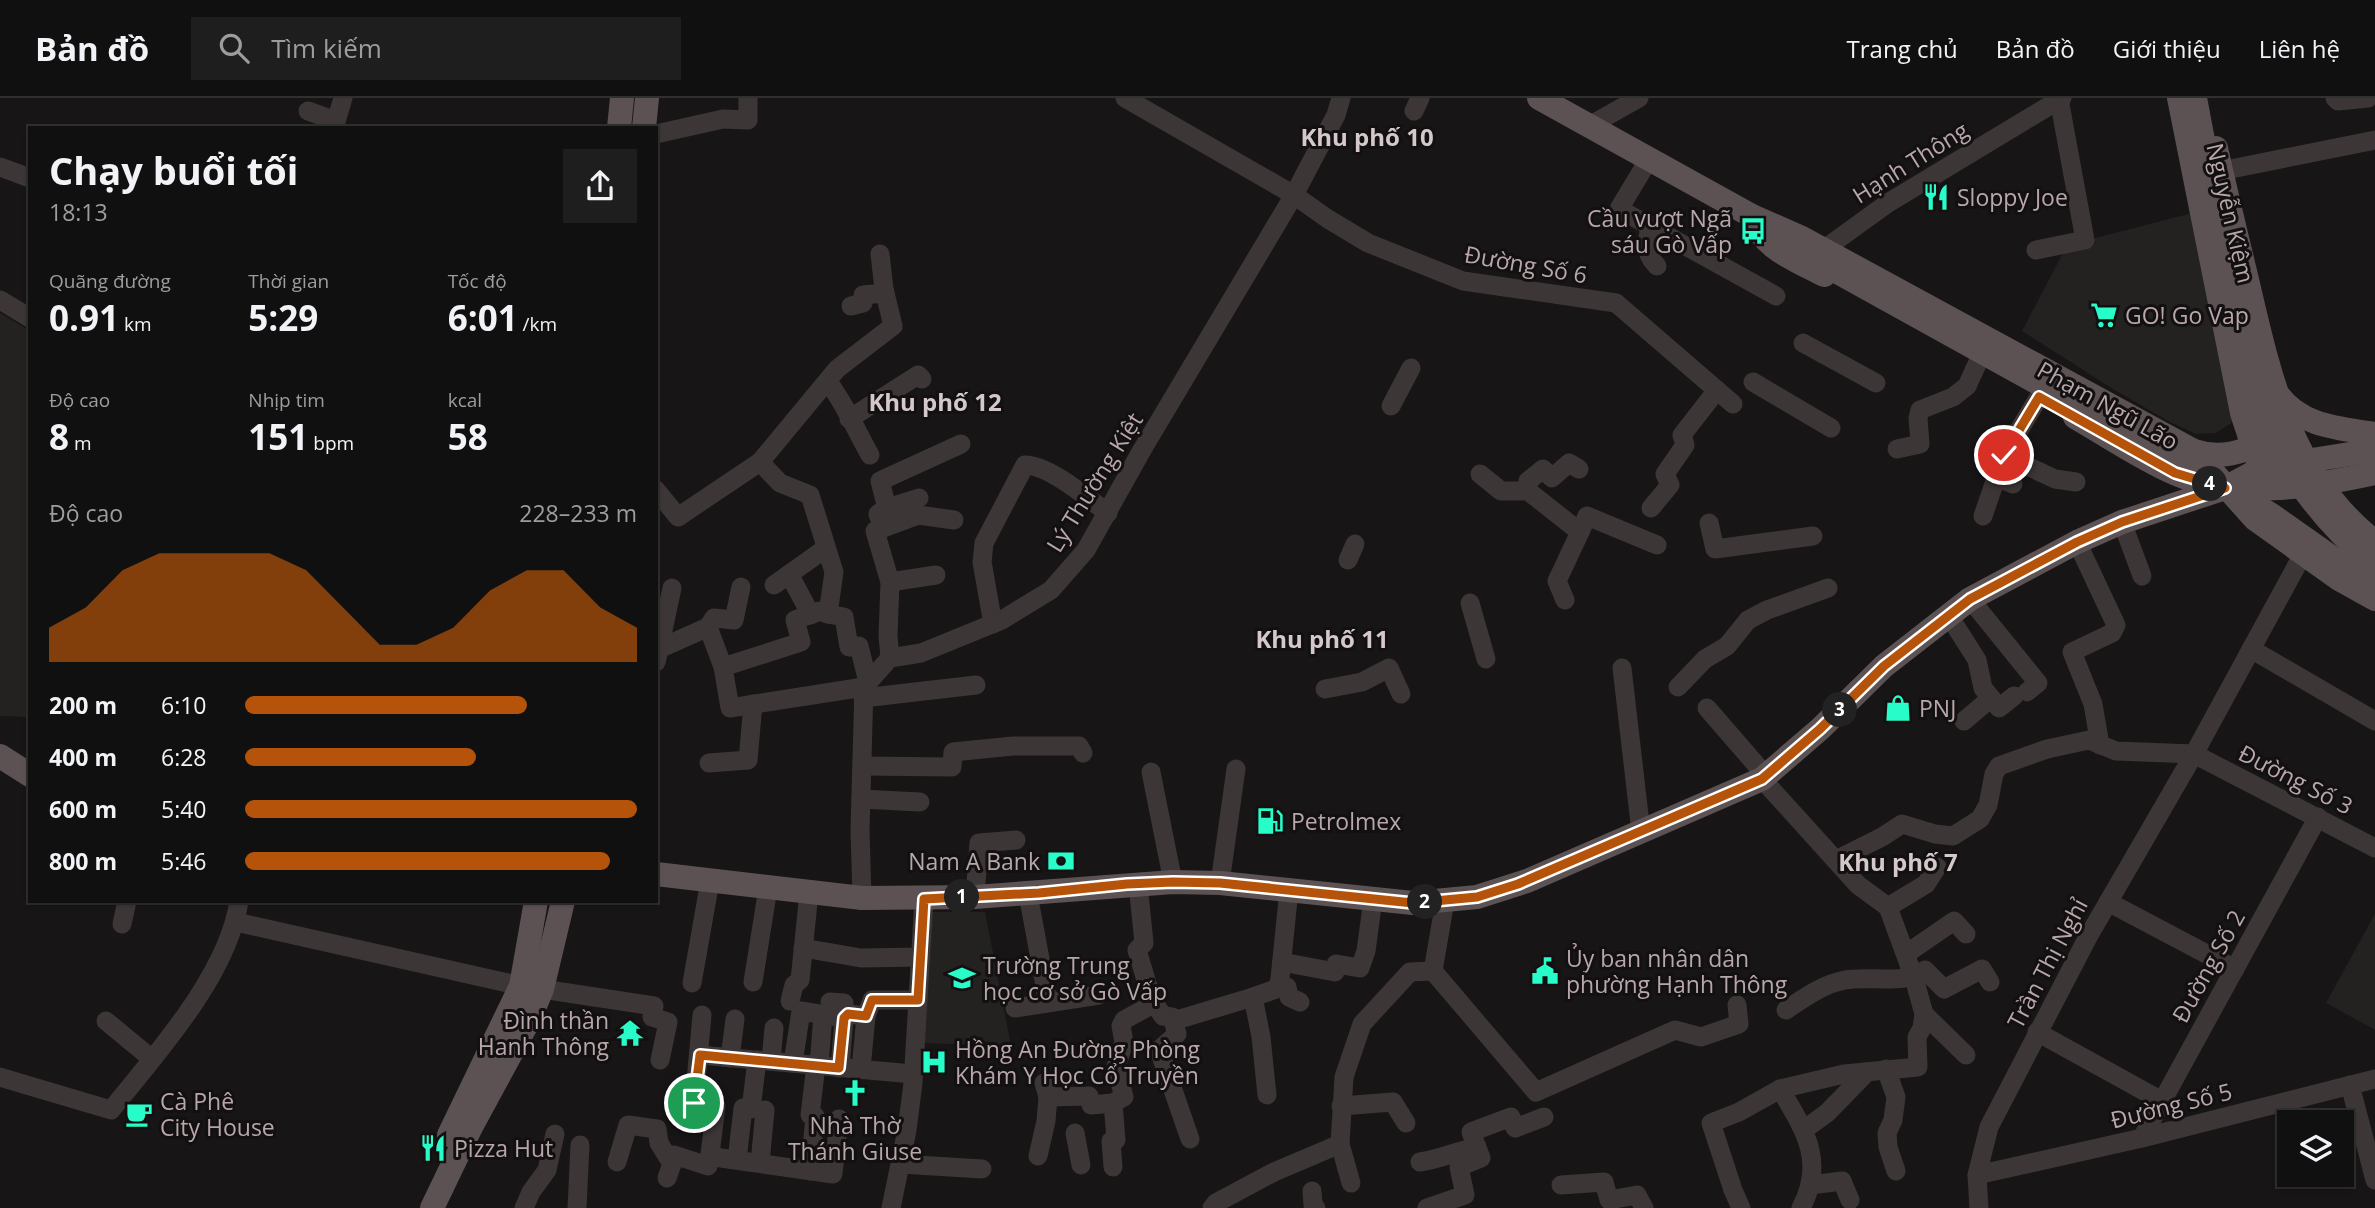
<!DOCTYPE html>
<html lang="vi">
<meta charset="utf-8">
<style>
body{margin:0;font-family:"Open Sans",sans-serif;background:#1e1e1e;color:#f1f3f6;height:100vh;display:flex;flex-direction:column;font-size:26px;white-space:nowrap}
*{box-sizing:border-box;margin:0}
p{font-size:23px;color:#9c9d9f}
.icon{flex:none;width:38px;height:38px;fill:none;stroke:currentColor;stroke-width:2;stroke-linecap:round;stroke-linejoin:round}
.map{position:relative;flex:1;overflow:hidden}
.side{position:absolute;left:28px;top:28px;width:630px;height:777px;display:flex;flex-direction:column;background:#111010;border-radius:0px;box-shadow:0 2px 5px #0004,0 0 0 2px #303030}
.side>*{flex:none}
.tools{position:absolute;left:2277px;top:1012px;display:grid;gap:14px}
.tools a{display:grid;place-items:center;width:77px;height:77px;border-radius:0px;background:#111010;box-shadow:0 2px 5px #0004,0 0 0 2px #303030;font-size:35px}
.pin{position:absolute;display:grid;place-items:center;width:60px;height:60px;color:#fff;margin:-30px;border:4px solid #fff;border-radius:50%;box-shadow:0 2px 7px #0007}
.km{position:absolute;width:35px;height:35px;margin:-18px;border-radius:50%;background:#222;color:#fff;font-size:19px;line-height:35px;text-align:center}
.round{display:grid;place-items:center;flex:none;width:74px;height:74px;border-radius:0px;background:#1e1e1e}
.summary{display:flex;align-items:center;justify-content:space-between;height:119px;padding:0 21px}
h1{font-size:38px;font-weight:700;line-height:52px}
.stats{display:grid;grid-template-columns:repeat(3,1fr);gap:10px;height:119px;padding:7px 21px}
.stats div{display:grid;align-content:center}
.stats b{font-size:35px;font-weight:700}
.stats small{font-size:19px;font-weight:400}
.stats p{font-size:19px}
.chart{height:196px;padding:14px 21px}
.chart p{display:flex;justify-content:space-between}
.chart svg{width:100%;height:126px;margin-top:7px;fill:#b45309;opacity:.7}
ul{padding:0 21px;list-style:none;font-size:23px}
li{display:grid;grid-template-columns:112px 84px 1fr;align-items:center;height:52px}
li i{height:18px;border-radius:9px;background:#b45309}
header{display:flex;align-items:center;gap:42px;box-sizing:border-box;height:98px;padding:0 35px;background:#111010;border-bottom:2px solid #303030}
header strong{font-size:33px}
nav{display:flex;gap:38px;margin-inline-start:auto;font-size:24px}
.search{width:490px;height:63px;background:#1e1e1e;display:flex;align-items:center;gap:18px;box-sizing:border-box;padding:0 24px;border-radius:0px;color:#9c9d9f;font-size:26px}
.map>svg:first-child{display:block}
.built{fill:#242121}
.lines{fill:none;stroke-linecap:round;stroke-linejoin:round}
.minor{stroke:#3d3636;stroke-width:19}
.major{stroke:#5c5253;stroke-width:24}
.major-bridge{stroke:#5c5253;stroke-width:24}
.route-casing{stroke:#fff;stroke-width:14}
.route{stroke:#b45309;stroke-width:9}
.labels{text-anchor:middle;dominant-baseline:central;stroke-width:6;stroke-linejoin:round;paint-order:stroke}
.street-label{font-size:23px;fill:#b8a6aa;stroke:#121010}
.poi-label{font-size:23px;fill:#b8a6aa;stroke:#121010;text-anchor:start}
.neighbourhood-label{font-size:24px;font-weight:bold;fill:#d4c8ca;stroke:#121010}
</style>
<header>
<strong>Bản đồ</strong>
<div class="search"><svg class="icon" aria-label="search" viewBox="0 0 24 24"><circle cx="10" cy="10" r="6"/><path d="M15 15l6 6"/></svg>Tìm kiếm</div>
<nav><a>Trang chủ</a><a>Bản đồ</a><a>Giới thiệu</a><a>Liên hệ</a></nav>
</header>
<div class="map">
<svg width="2375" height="1110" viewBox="0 0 2375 1110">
<rect width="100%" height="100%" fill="#171515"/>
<g class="built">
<polygon points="2200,113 2235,317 2231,325 2216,335 2196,336 2170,324 2113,291 2022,233 2065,151 2076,145"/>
<polygon points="0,215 30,233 30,619 0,618"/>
<polygon points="930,814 985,814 1011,948 923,945"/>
<polygon points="2375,816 2375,932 2326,905"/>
</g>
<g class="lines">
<g class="minor">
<polyline points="1125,0 1294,97 1328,121 1368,145 1463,183 1616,205 1733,306"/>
<polyline points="2335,0 2338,3 2368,0"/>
<polyline points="308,13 336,23"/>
<polyline points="1414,13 1420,0"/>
<polyline points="335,27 343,0"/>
<polyline points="1589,28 1639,0"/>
<polyline points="656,36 723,21 748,22 748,0"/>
<polyline points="1649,61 1619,111 1776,198"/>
<polyline points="0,69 30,80"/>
<polyline points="2221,73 2375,42"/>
<path d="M1651 127C1646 144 1644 155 1657 168"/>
<polyline points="1823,152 1888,105 2062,0"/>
<polyline points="2036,152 2085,142 2059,1"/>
<polyline points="0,202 30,220"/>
<polyline points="851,208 863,205 863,197 885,195"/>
<polyline points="1803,245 1876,285"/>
<path d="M828 284C844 304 857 334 870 357"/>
<polyline points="1753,284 1831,330"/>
<polyline points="1391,308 1411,270"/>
<polyline points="849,321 918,277 922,281"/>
<polyline points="1897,351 1920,346 1918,320 1920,312 1953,299 1967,288 1978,264"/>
<polyline points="2004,357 2055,381 2076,384"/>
<polyline points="760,364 780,385 810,397 834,474 828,516 844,519 849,549 859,548 868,584"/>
<polyline points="1480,376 1501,393 1528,393 1580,434 1557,483 1565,502"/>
<polyline points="1996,379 2013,386"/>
<polyline points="656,392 678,419 760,364 837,271 893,228 884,191 880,156"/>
<polyline points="1528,393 1528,383 1543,371 1552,380 1569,365 1579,371"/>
<polyline points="887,410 919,400"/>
<polyline points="1651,410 1670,387 1665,376 1685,347 1682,337 1717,292"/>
<polyline points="1983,418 2004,357 2039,299"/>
<polyline points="2122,424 2142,478"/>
<polyline points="1709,425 1715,451 1813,438"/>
<polyline points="883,430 918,417 954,422"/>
<polyline points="1580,434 1587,418 1657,447"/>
<polyline points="2077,444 2116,527 2112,535 2072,554 2093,606 2100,647"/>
<polyline points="1348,462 1355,446"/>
<polyline points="789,476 811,517"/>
<polyline points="890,484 936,477"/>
<polyline points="774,487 826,450"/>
<polyline points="1970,501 2038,585 2027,594"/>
<polyline points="1470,505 1486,561"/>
<polyline points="1949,518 1977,562 1983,590 1991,600 1964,623"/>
<path d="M993 526 982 464 984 445 1025 367C1049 367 1087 400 1108 415"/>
<polyline points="708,529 714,520 734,522 741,489"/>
<polyline points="659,551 672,490"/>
<polyline points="2251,551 2375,623"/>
<polyline points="890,560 888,538 890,484 875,433 883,430 878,416 887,410 880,383 961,346"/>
<polyline points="656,564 659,551 708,529 723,569 730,610 864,589"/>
<polyline points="723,569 801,544 795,522 820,513 828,516"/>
<polyline points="1622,570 1641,734"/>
<polyline points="1678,589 1705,561 1727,548 1748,522 1767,512 1828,490"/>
<polyline points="1325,591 1362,584 1389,570 1401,596"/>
<polyline points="863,600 976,587"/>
<polyline points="1991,600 1999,610 2014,598"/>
<polyline points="1707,610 1766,678"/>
<polyline points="709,665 748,662 753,606"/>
<polyline points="863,668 952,669 953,654 1013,648 1079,648 1083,655"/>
<polyline points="1151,674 1173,784"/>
<polyline points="861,701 920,704"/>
<polyline points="1836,762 1882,739 1902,726 1935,736 1953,738 1980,721 1988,707 1994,676 1999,668 2047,651 2089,642 2116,653 2194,656 2375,750"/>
<polyline points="1220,785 1236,671"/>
<polyline points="1138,786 1144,845 1137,852 1152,902 1163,918 1172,919 1177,936 1159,952 1190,1041"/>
<polyline points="1028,796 1048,904"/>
<polyline points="975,799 979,745 1016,742"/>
<polyline points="862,800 860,732 864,589 890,560 921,555 1002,522 1051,492 1086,452 1142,352 1294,97 1336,17 1341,0"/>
<polyline points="1445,803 1433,873 1536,994 1675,932 1701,939 1739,926 1737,907"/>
<polyline points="2108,804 2235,871"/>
<polyline points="1888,809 1926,786 1937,769"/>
<polyline points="236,824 521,888"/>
<polyline points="122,826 127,803"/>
<polyline points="803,850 861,860 921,859"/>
<polyline points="1906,856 1954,823 1966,836"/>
<polyline points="1282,864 1335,874 1336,866 1360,870 1366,853 1373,801"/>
<polyline points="753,884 768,790"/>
<polyline points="692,885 710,783"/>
<polyline points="1279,885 1287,889 1289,899 1300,904"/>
<polyline points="542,891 654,908 652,919 668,924 660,962"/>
<polyline points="790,903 794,887 800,882 809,795"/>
<polyline points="830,904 844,905 841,920"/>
<polyline points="1015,910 1099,897"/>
<path d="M1786 912C1804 900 1823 886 1845 882 1871 877 1903 888 1925 872L1944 891 1982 871 1990 884"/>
<polyline points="1924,916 1966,957"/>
<polyline points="106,923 152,961"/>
<polyline points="1173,923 1253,899"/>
<polyline points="2037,934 2162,1003"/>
<polyline points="700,957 913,976"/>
<polyline points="730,960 735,921"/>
<polyline points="771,963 774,930"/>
<polyline points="793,965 801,913 844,920 848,916 866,918 872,902 918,902"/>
<polyline points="819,967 823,917"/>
<polyline points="840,970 844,920"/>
<polyline points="861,971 866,918"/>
<polyline points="1886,971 1896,999 1893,1022 1887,1035 1888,1049 1896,1073"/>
<path d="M0 979 111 1012C157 955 228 877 239 803"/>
<polyline points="1044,985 1048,999 1089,998 1091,1007 1113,1005"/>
<polyline points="2350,987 2375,1082"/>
<path d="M1780 991C1804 1031 1826 1063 1801 1110"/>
<polyline points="1267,997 1261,939 1253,899 1279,890 1289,792"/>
<polyline points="694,1005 702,917"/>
<polyline points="716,1008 710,1056 714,1059 833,1076 839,1021"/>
<polyline points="1341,1008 1393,1004 1406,1025"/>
<polyline points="751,1011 757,962"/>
<polyline points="810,1017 816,967"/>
<polyline points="1805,1031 1827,1015 1867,974"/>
<polyline points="1075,1035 1081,1067"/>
<polyline points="2142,1040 2318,719"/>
<polyline points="1340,1046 1351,1085"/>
<polyline points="1038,1058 1046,1023 1048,999"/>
<polyline points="737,1062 743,1010"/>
<polyline points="617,1064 628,1027 657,1031 659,1045 672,1066 667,1080"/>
<path d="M1420 1064C1440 1061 1457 1053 1477 1049"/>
<polyline points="760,1065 765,1012"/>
<polyline points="672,1066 674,1057 708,1068"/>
<polyline points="901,1066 982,1071"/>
<polyline points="1113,1069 1111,1043 1116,1042 1113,1005 1124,999 1116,969 1124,944 1121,928 1124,922 1155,905"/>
<polyline points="810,1073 815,1018"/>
<polyline points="1977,1077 2142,1040 2375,981"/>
<polyline points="1561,1087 1604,1084 1609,1102 1637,1097 1644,1110"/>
<polyline points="1810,1087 1842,1083 1850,1102"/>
<polyline points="1312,1093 1313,1107 1316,1110"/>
<polyline points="524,1110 531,1094 547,1072 555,1036"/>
<polyline points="577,1110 580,1047"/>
<polyline points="891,1110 907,1032 913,985 924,801"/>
<polyline points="1212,1110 1216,1105 1274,1074 1340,1046 1344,979 1362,926 1410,874 1433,873"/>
<polyline points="1427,1110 1465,1097 1459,1069 1481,1060 1471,1034 1511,1019 1515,1030 1544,1019"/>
<polyline points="1741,1110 1733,1092 1711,1025 1739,1014 1780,991 1844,976 1918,969 1917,939 1922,930 1924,916 1914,880 1888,809 1858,787 1762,681"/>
<polyline points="1979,1110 1977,1077 1989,1029 2088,839 2194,656 2303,456"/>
</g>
<g class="major">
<polyline points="1539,0 1752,118 1802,140 2194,353 2255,421 2339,481 2375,501"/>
<polyline points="2179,0 2242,315 2265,385"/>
<polyline points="619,30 622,0"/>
<polyline points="644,30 647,0"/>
<path d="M2216 50C2226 95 2237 140 2248 186 2270 281 2292 380 2375 444"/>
<path d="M1752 118C1762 151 1796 162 1824 177"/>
<path d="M2278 297C2302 329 2339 330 2375 336"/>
<path d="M2075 319C2108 338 2140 360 2174 375 2235 402 2312 389 2375 375"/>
<path d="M2194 353C2221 362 2242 354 2267 343"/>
<polyline points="0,658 30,677"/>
<polyline points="656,776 862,800 975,799 1173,784 1220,785 1413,805 1477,799 1527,783 1762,681 1820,631 1884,568 1970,501 2077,444 2122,424 2225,390 2262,370 2375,352"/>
<polyline points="449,1037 521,888 536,803"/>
<polyline points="432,1110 471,1029 529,922 542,891 563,803"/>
</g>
<g class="major-bridge">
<path d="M2195 0C2205 54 2216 109 2226 163 2232 196 2237 230 2245 263 2263 342 2312 416 2375 466"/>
<polyline points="1805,156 2228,390 2273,418 2375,490"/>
</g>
</g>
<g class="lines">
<defs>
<polyline id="route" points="694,1005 700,957 839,970 844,920 848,916 866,918 872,902 918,902 924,801 1039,795 1127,786 1173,784 1220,785 1413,805 1477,799 1518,786 1762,681 1820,631 1884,568 1970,501 2077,444 2122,424 2225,390 2175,375 2039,299 2004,357"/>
</defs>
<use href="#route" class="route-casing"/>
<use href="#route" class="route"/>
</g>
<defs>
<symbol id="restaurant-bare" viewBox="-9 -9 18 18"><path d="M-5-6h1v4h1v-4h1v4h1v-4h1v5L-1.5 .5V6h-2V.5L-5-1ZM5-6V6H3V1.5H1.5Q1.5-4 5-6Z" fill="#28fcc8" stroke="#121010" stroke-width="2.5" paint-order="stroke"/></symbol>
<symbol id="bus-bare" viewBox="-9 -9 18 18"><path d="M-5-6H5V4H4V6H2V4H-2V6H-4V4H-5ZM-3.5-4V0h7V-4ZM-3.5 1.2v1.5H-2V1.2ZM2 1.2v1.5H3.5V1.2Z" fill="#28fcc8" stroke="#121010" stroke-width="2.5" paint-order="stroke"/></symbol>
<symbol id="supermarket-bare" viewBox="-9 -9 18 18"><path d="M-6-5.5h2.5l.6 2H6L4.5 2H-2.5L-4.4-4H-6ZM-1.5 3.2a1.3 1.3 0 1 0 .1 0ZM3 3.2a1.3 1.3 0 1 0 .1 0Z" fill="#28fcc8" stroke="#121010" stroke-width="2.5" paint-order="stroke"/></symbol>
<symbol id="shop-bare" viewBox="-9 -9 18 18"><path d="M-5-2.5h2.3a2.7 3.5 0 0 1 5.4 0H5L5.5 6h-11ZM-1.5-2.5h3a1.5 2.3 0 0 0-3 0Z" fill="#28fcc8" stroke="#121010" stroke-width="2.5" paint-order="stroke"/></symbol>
<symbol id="fuel-bare" viewBox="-9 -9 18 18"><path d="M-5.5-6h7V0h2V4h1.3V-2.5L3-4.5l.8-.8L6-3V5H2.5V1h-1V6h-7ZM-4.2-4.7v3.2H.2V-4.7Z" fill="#28fcc8" stroke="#121010" stroke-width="2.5" paint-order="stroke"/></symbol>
<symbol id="bank-bare" viewBox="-9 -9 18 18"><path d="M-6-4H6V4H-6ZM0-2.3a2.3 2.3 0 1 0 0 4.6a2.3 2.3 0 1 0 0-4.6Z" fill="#28fcc8" stroke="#121010" stroke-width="2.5" paint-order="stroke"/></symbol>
<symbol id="civic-bare" viewBox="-9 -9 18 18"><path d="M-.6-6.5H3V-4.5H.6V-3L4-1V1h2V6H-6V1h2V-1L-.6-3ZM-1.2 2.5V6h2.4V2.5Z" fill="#28fcc8" stroke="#121010" stroke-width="2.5" paint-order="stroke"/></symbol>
<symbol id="school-bare" viewBox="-9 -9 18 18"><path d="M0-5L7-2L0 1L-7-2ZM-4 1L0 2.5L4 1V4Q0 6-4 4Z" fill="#28fcc8" stroke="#121010" stroke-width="2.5" paint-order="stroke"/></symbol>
<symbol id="temple-bare" viewBox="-9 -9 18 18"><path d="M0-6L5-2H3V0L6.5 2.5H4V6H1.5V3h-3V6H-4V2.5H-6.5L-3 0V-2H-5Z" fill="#28fcc8" stroke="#121010" stroke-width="2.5" paint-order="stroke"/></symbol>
<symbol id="hospital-bare" viewBox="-9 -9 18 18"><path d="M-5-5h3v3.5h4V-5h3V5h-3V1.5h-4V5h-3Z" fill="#28fcc8" stroke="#121010" stroke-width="2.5" paint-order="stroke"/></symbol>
<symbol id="church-bare" viewBox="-9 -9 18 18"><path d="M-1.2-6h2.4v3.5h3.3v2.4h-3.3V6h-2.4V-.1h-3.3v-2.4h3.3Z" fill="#28fcc8" stroke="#121010" stroke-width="2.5" paint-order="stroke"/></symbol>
<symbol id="cafe-bare" viewBox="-9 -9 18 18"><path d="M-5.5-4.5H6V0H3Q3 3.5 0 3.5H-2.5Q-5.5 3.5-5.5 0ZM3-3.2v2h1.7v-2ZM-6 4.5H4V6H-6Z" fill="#28fcc8" stroke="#121010" stroke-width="2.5" paint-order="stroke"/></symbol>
</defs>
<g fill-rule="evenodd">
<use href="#restaurant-bare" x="1917" y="80" width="38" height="38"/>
<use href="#bus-bare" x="1734" y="114" width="38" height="38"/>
<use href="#supermarket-bare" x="2085" y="198" width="38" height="38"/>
<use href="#shop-bare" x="1879" y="591" width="38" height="38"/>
<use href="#fuel-bare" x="1251" y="704" width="38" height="38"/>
<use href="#bank-bare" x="1042" y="744" width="38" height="38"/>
<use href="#civic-bare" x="1526" y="854" width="38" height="38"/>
<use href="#school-bare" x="943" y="861" width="38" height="38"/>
<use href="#temple-bare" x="611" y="916" width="38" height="38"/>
<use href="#hospital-bare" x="915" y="945" width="38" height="38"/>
<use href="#church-bare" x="836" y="976" width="38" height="38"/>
<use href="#cafe-bare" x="120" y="997" width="38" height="38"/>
<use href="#restaurant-bare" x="414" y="1031" width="38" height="38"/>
</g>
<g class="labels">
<g class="street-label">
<text transform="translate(1910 64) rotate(-32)">Hạnh Thông</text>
<text transform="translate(2231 115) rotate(77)">Nguyễn Kiệm</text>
<text transform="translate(1526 166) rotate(10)">Đường Số 6</text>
<text transform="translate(2108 307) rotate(29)">Phạm Ngũ Lão</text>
<text transform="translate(1094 384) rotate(-58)">Lý Thường Kiệt</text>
<text transform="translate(2296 681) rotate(27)">Đường Số 3</text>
<text transform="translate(2047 865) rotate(-62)">Trần Thị Nghỉ</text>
<text transform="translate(2208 868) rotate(-61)">Đường Số 2</text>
<text transform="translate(2171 1007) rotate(-14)">Đường Số 5</text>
</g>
<g class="poi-label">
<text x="1957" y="99">Sloppy Joe</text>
<text x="1732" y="120" text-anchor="end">Cầu vượt Ngã<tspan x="1732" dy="26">sáu Gò Vấp</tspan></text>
<text x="2125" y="217">GO! Go Vap</text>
<text x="1919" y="610">PNJ</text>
<text x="1291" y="723">Petrolmex</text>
<text x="1040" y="763" text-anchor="end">Nam A Bank</text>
<text x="1566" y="860">Ủy ban nhân dân<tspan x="1566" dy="26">phường Hạnh Thông</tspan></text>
<text x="983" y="867">Trường Trung<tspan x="983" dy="26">học cơ sở Gò Vấp</tspan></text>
<text x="609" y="922" text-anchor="end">Đình thần<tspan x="609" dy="26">Hanh Thông</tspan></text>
<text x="955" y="951">Hồng An Đường Phòng<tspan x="955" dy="26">Khám Y Học Cổ Truyền</tspan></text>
<text x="160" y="1003">Cà Phê<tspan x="160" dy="26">City House</tspan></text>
<text x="855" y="1027" text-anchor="middle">Nhà Thờ<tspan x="855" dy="26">Thánh Giuse</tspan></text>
<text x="454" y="1050">Pizza Hut</text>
</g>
<g class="neighbourhood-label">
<text x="1367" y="38">Khu phố 10</text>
<text x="935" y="303">Khu phố 12</text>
<text x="1322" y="540">Khu phố 11</text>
<text x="1898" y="763">Khu phố 7</text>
</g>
</g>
</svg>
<div class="tools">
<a><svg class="icon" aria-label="layers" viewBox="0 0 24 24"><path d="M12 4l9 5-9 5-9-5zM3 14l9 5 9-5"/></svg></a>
</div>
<div class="pin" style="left:694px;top:1005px;background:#1e9e55"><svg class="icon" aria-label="arrive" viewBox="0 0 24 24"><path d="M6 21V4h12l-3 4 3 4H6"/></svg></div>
<div class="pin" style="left:2004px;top:357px;background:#d93025"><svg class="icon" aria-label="check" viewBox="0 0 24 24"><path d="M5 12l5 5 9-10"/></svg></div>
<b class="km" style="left:962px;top:799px">1</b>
<b class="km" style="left:1425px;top:804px">2</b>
<b class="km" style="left:1840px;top:612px">3</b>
<b class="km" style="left:2210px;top:386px">4</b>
<section class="side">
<div class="summary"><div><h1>Chạy buổi tối</h1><p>18:13</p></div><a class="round"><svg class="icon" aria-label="share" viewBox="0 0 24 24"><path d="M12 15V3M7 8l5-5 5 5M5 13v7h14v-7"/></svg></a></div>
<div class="stats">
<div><p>Quãng đường</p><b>0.91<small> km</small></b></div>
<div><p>Thời gian</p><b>5:29</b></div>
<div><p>Tốc độ</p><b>6:01<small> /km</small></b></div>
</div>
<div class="stats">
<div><p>Độ cao</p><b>8<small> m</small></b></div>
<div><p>Nhịp tim</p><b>151<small> bpm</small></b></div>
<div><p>kcal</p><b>58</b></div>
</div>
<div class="chart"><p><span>Độ cao</span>228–233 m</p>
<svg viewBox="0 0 160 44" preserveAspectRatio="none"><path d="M0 44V32L10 25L20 12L30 6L40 6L50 6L60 6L70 12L80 25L90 38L100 38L110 32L120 19L130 12L140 12L150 25L160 32V44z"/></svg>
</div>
<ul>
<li><b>200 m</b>6:10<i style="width:72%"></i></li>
<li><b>400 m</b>6:28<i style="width:59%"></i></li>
<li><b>600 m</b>5:40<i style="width:100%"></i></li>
<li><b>800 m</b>5:46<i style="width:93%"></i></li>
</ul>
</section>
</div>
